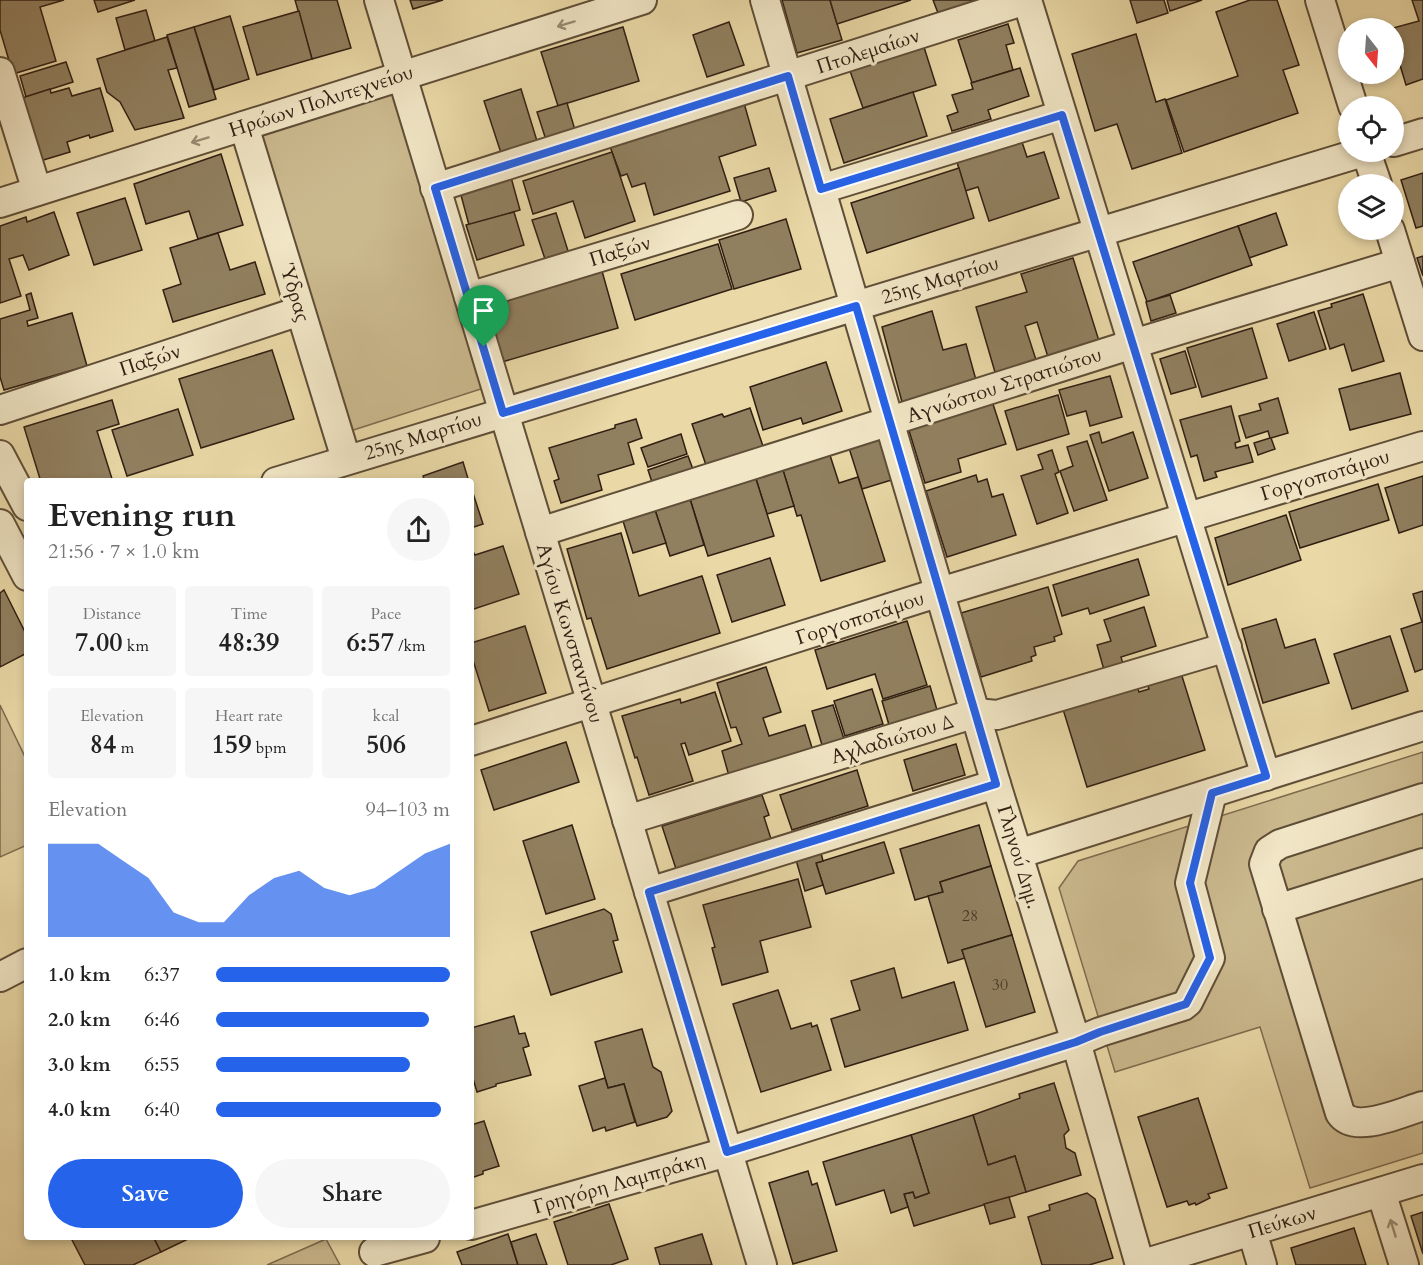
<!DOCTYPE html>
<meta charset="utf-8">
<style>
body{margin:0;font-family:Cardo,serif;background:#f6f6f6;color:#222;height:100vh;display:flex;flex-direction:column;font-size:22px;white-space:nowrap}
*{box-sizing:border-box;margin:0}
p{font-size:20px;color:#767676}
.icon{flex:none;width:33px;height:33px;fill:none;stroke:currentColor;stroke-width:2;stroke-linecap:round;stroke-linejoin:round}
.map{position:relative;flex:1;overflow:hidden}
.sheet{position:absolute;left:24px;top:478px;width:450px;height:762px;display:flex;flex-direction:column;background:#fff;border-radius:6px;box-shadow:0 3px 9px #0003}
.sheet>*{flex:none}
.needle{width:39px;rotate:163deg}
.tools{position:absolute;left:1338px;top:18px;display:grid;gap:12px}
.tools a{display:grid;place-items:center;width:66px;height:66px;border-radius:50%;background:#fff;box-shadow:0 3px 9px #0003;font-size:30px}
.pin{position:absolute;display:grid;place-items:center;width:51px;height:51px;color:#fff;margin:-62px -26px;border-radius:50% 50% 50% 0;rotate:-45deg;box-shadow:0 0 6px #0007}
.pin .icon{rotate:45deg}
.round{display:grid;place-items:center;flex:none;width:63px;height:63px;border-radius:32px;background:#f6f6f6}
.summary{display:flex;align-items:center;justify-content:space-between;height:102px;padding:0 24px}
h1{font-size:33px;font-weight:700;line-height:45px}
.figures{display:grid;grid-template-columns:repeat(3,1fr);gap:9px;height:102px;padding:6px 24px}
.figures div{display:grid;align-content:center;border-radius:6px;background:#f6f6f6;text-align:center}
.figures b{font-size:26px;font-weight:700}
.figures small{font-size:16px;font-weight:400}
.figures p{font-size:16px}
.chart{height:168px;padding:12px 24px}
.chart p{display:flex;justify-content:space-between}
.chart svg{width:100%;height:108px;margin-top:6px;fill:#2563eb;opacity:.7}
.button{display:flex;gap:12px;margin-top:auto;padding:12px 24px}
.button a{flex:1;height:69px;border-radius:36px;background:#2563eb;color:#fff;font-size:24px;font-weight:700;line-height:69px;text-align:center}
.button a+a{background:#f6f6f6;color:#222}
ul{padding:0 24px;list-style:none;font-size:20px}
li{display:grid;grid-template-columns:96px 72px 1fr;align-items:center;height:45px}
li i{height:15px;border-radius:8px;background:#2563eb}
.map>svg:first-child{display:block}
.green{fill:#cbb98e;stroke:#7e6c50;stroke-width:1.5}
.building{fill:#918060;stroke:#311f13;stroke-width:1.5}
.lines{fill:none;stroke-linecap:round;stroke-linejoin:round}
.minor-casing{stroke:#5f4e38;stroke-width:32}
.minor{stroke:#f1e6c6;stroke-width:28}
.oneway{stroke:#9b8c75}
.route-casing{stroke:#fff;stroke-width:12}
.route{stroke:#2563eb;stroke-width:8}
.labels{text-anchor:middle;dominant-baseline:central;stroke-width:6;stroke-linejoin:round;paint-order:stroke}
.number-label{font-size:16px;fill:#493726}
.street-label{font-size:20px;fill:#311f13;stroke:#f1e6c6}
</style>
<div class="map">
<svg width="1423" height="1265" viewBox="0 0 1423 1265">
<rect width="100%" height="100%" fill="#ead9a7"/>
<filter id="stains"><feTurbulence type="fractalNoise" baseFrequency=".00333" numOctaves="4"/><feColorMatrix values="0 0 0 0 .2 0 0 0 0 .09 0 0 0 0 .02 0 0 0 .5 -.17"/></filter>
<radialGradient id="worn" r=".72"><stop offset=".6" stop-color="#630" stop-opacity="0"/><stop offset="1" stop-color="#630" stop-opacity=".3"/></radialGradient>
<g class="green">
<polygon points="392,89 487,387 341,434 259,135"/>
<polygon points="0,705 27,761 27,845 0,857"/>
<polygon points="1423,752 1423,1153 1310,1188 1260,1027 1115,1072 1059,888 1078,861"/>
<polygon points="326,1239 340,1265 267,1265"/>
</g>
<g class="building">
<polygon points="0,0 64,0 40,7 56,61 13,74 0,30"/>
<polygon points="94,0 135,0 98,12"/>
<polygon points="295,0 337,0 351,48 312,59"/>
<polygon points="410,0 443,0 413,9"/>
<polygon points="782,0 830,0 842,40 797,53"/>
<polygon points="830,0 911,0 837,24"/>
<polygon points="933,0 978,0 938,13"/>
<polygon points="1130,0 1164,0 1168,13 1137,23"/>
<polygon points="1167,0 1202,0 1170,11"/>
<polygon points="1250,0 1277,0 1299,65 1283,70 1298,113 1184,152 1166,100 1238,76 1216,12"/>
<polygon points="1412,0 1423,0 1423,79 1406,85 1394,45 1393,28 1419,21"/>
<polygon points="146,10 155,41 125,50 116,18"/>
<polygon points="299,11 312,59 257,75 243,27"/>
<polygon points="230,16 249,79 214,90 194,27"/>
<polygon points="729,22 744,65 707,77 693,35"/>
<polygon points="1008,24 1014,43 1006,45 1013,70 972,83 958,40"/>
<polygon points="194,27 216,99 189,107 167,35"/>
<polygon points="623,27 639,81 558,106 541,52"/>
<polygon points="1136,34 1156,102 1165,99 1182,153 1132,169 1117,124 1095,131 1072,54"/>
<polygon points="167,37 177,68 168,70 184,118 135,130 120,102 107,92 97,59"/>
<polygon points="923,44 936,85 863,108 849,68"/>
<polygon points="66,62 73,82 26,97 20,76"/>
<polygon points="1020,68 1029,96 988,110 991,119 952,131 947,116 958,112 952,95 973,89 971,83"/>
<polygon points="69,88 72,96 100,88 113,131 90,138 89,135 67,142 70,152 40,161 22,98 50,89 51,93"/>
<polygon points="521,89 537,141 501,153 484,101"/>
<polygon points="913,92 927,136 844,163 830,119"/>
<polygon points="567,103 577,137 548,146 537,112"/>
<polygon points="744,103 756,145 719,157 730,191 654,215 645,183 632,187 627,174 621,176 609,144"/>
<polygon points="1022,142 1027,157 1044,152 1059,198 989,221 978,187 965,191 957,162"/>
<polygon points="612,152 635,221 585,238 573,201 533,214 523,181"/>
<polygon points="221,154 243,225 198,239 189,211 146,224 134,184"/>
<polygon points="769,168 776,191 741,202 734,178"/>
<polygon points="959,168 974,218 867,253 851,203"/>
<polygon points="509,170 520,210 469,225 458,184"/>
<polygon points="1423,173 1423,226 1416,228 1401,180"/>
<polygon points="125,198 142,250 94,265 77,213"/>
<polygon points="54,212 69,255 29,270 23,255 9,259 21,296 0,303 0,226 26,217 27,222"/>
<polygon points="514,212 524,245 477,260 466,225"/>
<polygon points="556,213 569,254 546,262 532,220"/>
<polygon points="1276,213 1287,245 1249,258 1238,226"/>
<polygon points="786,219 801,269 734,289 719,240"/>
<polygon points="1238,226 1252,265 1147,302 1133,262"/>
<polygon points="218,233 230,270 255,262 265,294 173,322 163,290 181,284 170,248"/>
<polygon points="718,244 732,289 635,320 621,274"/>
<polygon points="1423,256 1423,276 1417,258"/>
<polygon points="1073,258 1099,341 1048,357 1037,322 1025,326 1038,366 997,379 976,307 1027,292 1021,274"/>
<polygon points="602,271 618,328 502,362 486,306"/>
<polygon points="31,293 38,318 27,321 28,326 72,313 87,366 4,390 0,377 0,319 30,310 26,295"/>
<polygon points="1363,294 1384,361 1352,371 1344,344 1330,349 1318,311 1332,307 1331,304"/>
<polygon points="1170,295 1176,313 1151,321 1146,302"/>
<polygon points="932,311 943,350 966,344 976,380 902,402 882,327"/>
<polygon points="1314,312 1326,349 1289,361 1277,324"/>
<polygon points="1252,328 1267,378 1202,397 1187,348"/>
<polygon points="272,350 294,419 201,448 179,379"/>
<polygon points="1185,351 1196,387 1171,394 1160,359"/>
<polygon points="826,362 842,411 803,424 801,418 763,430 750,387"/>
<polygon points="1400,373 1411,414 1350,430 1339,389"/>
<polygon points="1110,376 1122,417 1090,426 1086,411 1067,416 1059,390"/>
<polygon points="1058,395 1069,434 1017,450 1005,411"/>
<polygon points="991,398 1006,444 958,459 961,472 925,483 907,424"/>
<polygon points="1278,398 1288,433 1271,438 1275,449 1258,455 1254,443 1270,438 1268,431 1246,438 1239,416 1261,410 1259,404"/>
<polygon points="112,400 119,424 97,431 113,482 41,482 24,427"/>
<polygon points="1231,406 1240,441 1235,443 1236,448 1248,445 1253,462 1215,472 1217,477 1204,481 1197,455 1191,457 1180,420"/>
<polygon points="750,408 766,455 707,468 692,424 722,414 724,417"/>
<polygon points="178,409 193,455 127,476 112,430"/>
<polygon points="636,419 642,438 628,443 634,464 598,475 602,490 561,503 554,481 559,479 549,448 615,428 615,425"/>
<polygon points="1099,432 1102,443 1133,432 1148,478 1109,491 1090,435"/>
<polygon points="681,434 687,454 648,467 641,448"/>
<polygon points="885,437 898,478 862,489 849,448"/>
<polygon points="1087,441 1107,500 1074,511 1060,471 1073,466 1067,447"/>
<polygon points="827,446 839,483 858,477 885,561 821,581 801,515 797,516 780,461"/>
<polygon points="1052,450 1059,472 1055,474 1068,513 1037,524 1021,476 1043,469 1038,455"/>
<polygon points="688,456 694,472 653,485 648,470"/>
<polygon points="463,462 469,482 416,482 424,479 423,476"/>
<polygon points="783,470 794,506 767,514 756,479"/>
<polygon points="976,475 978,482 987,479 992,497 1003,494 1016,535 947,557 926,491"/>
<polygon points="1423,476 1423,525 1399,533 1385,488"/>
<polygon points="756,479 774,536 708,556 690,499"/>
<polygon points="1378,484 1389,520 1300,548 1289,512"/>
<polygon points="471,487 483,524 471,528"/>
<polygon points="690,499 704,545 670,556 655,510"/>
<polygon points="655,510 666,543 633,553 623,521"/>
<polygon points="1286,515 1301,560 1228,585 1215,538"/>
<polygon points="621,533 639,596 702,576 720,633 607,669 591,618 587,619 567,549"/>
<polygon points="503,546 519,594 471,610 471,548 475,555"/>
<polygon points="770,558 785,605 732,622 717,575"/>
<polygon points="1138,559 1149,595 1090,614 1088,608 1062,616 1053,585"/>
<polygon points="1048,587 1062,634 1054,637 1055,641 1034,647 1036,655 1031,657 1032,661 981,677 961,613"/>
<polygon points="4,590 27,636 27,653 0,667 0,593"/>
<polygon points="1423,591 1423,669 1415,672 1401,629 1422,622 1413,594"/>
<polygon points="1144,607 1156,646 1121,657 1125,672 1106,677 1097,645 1111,641 1104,620"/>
<polygon points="1276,619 1285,648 1315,639 1329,683 1263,703 1242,629"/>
<polygon points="907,621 927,685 883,699 875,674 827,689 815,650"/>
<polygon points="525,626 546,693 489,711 471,654 471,643"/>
<polygon points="1390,636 1408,691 1352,709 1334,654"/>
<polygon points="766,667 781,712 763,718 769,736 805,725 813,751 729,776 722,751 742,744 736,727 731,728 717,683"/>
<polygon points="1181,673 1205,750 1087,787 1062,706 1134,678 1139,692 1149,689 1147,683"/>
<polygon points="930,686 937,710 889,725 882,701"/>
<polygon points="872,689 883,724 845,736 834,701"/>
<polygon points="715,692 731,741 689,755 685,743 681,744 693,781 649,795 637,757 635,758 622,716 680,699 681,703"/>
<polygon points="833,705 844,739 822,745 812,711"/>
<polygon points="566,742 579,782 494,810 481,770"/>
<polygon points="956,744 965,775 913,791 904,760"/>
<polygon points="857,770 868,806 792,830 780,795"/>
<polygon points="762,795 769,815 764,817 772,842 677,872 662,826"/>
<polygon points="572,825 595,899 546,914 523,841"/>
<polygon points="979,825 991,866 940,882 943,892 915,900 900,849"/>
<polygon points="884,842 894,873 826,894 816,863"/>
<polygon points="821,853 823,861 816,863 823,885 805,891 796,860"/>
<polygon points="991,866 1012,935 962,950 965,958 948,963 928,896 943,892 940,882"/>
<polygon points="798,879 811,927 760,941 768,972 722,985 712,948 715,947 703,905"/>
<polygon points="604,909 611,914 618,940 613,941 622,972 551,995 531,932"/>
<polygon points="1012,935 1035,1012 986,1027 962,950"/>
<polygon points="894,968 902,998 954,982 968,1030 845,1067 831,1019 860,1010 851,981"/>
<polygon points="778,990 791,1029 811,1023 812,1027 817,1025 831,1070 761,1092 733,1004"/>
<polygon points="514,1016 519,1034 525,1033 529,1046 523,1048 531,1075 496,1084 496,1086 477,1092 471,1072 471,1028"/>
<polygon points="642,1029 653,1067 661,1072 672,1111 667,1117 637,1126 624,1084 608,1088 595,1042"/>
<polygon points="605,1078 608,1088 624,1084 635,1122 606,1131 605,1127 593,1131 579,1086"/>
<polygon points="1054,1083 1069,1130 1064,1135 1066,1148 1075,1153 1081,1175 1026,1192 1015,1156 988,1165 973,1115 1020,1098 1019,1094"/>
<polygon points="1198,1098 1227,1188 1208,1194 1210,1198 1196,1205 1195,1203 1189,1205 1187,1201 1167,1207 1138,1117"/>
<polygon points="973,1115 988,1165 1015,1156 1026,1192 914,1226 904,1194 913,1192 915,1198 929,1193 911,1135"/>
<polygon points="484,1121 499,1166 483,1171 483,1174 471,1178 471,1125"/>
<polygon points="911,1135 929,1193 915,1198 913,1192 904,1194 908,1207 891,1213 884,1190 836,1205 823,1162"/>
<polygon points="808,1171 812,1185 817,1183 837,1251 793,1264 769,1183"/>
<polygon points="1087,1193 1095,1199 1113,1258 1089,1265 1042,1265 1028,1217 1050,1210 1049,1205"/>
<polygon points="1009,1197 1015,1217 990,1224 984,1204"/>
<polygon points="609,1204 628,1259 611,1265 568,1265 554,1222"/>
<polygon points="1423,1212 1423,1254 1411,1216"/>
<polygon points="1354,1228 1366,1265 1296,1265 1291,1248"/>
<polygon points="508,1234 518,1265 462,1265 457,1252"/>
<polygon points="536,1234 547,1265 518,1265 511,1242"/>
<polygon points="702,1234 712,1265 660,1265 655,1248"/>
<polygon points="71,1238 154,1238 161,1252 133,1265 85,1265"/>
<polygon points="154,1238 190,1238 161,1252"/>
</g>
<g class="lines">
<defs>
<g id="minor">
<polyline points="379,0 762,1265"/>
<polyline points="765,0 996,784 1076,1042 1140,1265"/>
<polyline points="1027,0 1266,776"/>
<polyline points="1320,0 1353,106"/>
<polyline points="0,72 37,191"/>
<polyline points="244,126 346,459"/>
<polyline points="1394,142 1423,133"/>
<polyline points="1366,152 1377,184"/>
<polyline points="435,188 1026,0"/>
<polyline points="821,189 1062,115"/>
<polyline points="0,203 642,0"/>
<polyline points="1390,230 1423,336"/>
<polyline points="469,297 738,215"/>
<polyline points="0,410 300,311"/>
<polyline points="0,455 27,506"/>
<polyline points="276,482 1363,152"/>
<polyline points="0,524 27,576"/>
<polyline points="540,532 1133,344 1400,263"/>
<polyline points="471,741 940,592 1423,446"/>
<path d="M1423 798 1280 844 1269 851 1264 864 1340 1113C1355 1135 1402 1112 1423 1106"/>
<polyline points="627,820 976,713 997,715 1227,647"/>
<polyline points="1018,854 1423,726"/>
<polyline points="649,892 996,784"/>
<polyline points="1277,909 1423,863"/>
<polyline points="0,977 27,963"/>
<polyline points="1381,1192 1404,1265"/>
<polyline points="471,1225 727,1152 1076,1042 1100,1032 1183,1006 1188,1002 1210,958 1190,883 1212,793"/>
<polyline points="1252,1231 1262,1265"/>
<polyline points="374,1252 425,1238"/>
<polyline points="1140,1265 1423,1179"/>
</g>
</defs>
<use href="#minor" class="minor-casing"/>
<use href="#minor" class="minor"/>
</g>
<defs><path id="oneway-shaft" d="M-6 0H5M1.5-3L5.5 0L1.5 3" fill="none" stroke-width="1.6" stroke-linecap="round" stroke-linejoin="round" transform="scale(1.5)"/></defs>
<g class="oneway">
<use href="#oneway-shaft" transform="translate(566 24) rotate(163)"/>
<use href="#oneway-shaft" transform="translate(200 140) rotate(163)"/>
<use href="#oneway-shaft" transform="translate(1393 1228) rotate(-107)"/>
</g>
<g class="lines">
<defs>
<polygon id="route" points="788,76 821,189 1062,115 1266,776 1212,793 1190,883 1210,958 1186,1004 1100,1032 1076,1042 727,1152 649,892 996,784 856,306 503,413 435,188"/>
</defs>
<use href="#route" class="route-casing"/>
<use href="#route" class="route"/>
</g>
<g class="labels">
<g class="number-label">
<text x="970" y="916">28</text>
<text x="1000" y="985">30</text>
</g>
<g class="street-label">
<text transform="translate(868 51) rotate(-18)">Πτολεμαίων</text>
<text transform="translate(321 101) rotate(-18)">Ηρώων Πολυτεχνείου</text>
<text transform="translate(620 251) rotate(-17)">Παξών</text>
<text transform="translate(940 280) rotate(-17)">25ης Μαρτίου</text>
<text transform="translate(295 293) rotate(73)">Ύδρας</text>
<text transform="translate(150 360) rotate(-18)">Παξών</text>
<text transform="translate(1004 385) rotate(-18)">Αγνώστου Στρατιώτου</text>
<text transform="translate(423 436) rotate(-17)">25ης Μαρτίου</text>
<text transform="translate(1325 475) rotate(-17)">Γοργοποτάμου</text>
<text transform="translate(860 618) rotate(-18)">Γοργοποτάμου</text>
<text transform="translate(570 633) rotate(73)">Αγίου Κωνσταντίνου</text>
<text transform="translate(892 739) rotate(-17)">Αχλαδιώτου Δ</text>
<text transform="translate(1019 857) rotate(73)">Γληνού Δημ.</text>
<text transform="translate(619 1183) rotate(-16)">Γρηγόρη Λαμπράκη</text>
<text transform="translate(1282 1222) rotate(-17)">Πεύκων</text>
</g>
</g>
<rect width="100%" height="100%" filter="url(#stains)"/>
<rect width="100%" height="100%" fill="url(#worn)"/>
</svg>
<div class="tools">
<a><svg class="needle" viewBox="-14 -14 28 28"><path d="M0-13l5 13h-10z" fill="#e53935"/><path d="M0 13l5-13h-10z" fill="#767676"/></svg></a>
<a><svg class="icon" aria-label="locate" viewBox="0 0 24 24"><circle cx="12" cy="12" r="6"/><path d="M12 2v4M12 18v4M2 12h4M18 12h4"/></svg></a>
<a><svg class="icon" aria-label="layers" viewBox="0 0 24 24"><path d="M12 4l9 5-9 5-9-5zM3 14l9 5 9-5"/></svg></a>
</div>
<div class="pin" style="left:484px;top:347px;background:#1e9e55"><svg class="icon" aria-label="arrive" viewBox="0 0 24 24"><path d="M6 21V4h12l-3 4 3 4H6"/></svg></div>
<section class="sheet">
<div class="summary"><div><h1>Evening run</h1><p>21:56 · 7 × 1.0 km</p></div><a class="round"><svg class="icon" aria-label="share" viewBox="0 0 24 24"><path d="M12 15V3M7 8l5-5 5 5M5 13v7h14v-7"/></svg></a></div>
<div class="figures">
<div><p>Distance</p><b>7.00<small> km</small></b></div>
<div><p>Time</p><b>48:39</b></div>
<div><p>Pace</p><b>6:57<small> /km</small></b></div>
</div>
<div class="figures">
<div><p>Elevation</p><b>84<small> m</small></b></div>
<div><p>Heart rate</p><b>159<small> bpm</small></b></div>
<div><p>kcal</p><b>506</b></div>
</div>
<div class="chart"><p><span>Elevation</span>94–103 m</p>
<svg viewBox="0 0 160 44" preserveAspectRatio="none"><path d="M0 44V6L10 6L20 6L30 13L40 20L50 34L60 38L70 38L80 27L90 20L100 17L110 24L120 27L130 24L140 17L150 10L160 6V44z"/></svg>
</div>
<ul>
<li><b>1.0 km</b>6:37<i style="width:100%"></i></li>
<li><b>2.0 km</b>6:46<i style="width:91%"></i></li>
<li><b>3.0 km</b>6:55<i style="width:83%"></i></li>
<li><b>4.0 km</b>6:40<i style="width:96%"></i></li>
</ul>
<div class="button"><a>Save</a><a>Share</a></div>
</section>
</div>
